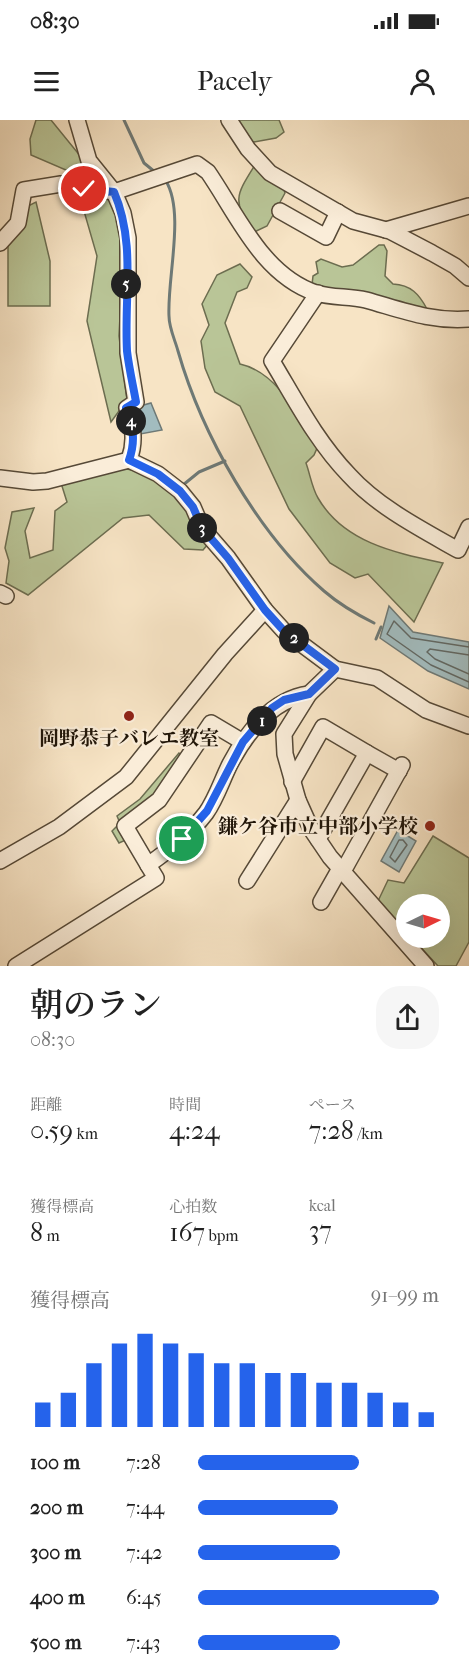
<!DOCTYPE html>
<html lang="ja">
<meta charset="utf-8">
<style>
body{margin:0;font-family:"IM FELL French Canon","Noto Serif JP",serif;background:#f6f6f6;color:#222;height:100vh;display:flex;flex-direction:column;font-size:22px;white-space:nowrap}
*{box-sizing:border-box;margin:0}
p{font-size:20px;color:#767676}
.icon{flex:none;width:33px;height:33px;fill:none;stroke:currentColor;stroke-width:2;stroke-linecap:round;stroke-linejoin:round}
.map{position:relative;height:846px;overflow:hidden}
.panel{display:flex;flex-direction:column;background:#fff;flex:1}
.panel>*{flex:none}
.needle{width:39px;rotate:85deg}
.controls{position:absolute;left:396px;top:774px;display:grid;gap:12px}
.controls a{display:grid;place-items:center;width:54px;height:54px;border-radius:50%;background:#fff;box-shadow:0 6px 24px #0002;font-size:30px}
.pin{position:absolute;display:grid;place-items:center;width:51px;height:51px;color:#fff;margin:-26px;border:3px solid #fff;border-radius:50%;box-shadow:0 2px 6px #0007}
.km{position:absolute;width:30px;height:30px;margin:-15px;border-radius:50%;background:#222;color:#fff;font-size:16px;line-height:30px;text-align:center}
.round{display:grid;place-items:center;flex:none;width:63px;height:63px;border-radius:24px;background:#f6f6f6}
.head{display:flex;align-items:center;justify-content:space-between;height:102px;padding:0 30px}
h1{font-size:33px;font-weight:600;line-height:45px}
.metrics{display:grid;grid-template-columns:repeat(3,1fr);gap:9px;height:102px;padding:6px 30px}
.metrics div{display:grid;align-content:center}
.metrics b{font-size:26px;font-weight:600}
.metrics small{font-size:16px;font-weight:400}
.metrics p{font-size:16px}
.chart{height:168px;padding:12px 30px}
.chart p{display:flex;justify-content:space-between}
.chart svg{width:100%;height:108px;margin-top:6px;stroke:#2563eb;stroke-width:6}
ul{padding:0 30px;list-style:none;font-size:20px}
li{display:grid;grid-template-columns:96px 72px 1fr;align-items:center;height:45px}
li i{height:15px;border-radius:8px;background:#2563eb}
.status{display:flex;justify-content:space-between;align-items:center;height:42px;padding:0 30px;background:#fff;direction:ltr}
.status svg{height:16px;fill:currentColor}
header{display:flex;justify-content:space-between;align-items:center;height:78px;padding:0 30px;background:#fff;font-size:27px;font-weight:600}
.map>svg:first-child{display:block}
.green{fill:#b9c597;stroke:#6c6d50;stroke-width:1.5}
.water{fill:#a2bcbf;stroke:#6e7976;stroke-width:1.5}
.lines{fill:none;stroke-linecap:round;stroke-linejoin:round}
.shore{stroke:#616864;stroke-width:1.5}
.stream{stroke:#6e7976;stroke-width:3}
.minor-casing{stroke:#564937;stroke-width:18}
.minor{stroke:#faedd9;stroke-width:15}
.route-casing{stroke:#fff;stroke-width:12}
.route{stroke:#2563eb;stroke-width:8}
.poi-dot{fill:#8f2418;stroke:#faedd9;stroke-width:2}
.labels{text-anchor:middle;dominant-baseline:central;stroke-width:4.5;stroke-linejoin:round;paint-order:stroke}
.poi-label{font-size:20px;font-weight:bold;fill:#201508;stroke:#faedd9}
</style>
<div class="status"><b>08:30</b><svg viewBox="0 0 49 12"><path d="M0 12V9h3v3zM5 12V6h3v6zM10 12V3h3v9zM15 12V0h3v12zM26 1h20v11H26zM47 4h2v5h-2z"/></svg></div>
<header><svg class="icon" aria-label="menu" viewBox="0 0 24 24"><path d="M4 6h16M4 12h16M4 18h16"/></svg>Pacely<svg class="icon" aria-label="person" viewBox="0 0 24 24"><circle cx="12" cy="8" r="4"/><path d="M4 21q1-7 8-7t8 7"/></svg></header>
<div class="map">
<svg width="469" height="846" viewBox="0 0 469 846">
<rect width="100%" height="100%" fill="#f7e4c5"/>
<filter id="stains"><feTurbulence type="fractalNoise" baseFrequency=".00333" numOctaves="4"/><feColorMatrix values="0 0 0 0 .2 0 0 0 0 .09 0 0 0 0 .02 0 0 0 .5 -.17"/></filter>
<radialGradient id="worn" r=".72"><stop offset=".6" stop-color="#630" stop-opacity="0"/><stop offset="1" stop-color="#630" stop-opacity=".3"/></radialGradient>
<g class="green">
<polygon points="36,0 51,0 112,75 124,118 119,216 127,280 111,302 87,201 97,136 73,53 31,35 30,19"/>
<polygon points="239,0 279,0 284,12 276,18 248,23 243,16"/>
<path d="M255 45 282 64 285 73 267 106 252 113C233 79 235 77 255 45Z"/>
<polygon points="36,82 50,141 50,186 8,186 8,121 24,88"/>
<path d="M379 125H384L387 131 385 156 393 164C411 165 419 174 427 189L312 165 313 156 318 153 316 142 321 139 342 147 353 145Z"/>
<path d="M240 144 252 157 247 168 237 172 225 203 240 244C277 252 299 296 318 326L314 335 306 343C310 354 312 368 318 378 344 423 396 433 443 443L414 502 368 454 355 458 330 443 289 389 240 286 215 272 205 248 201 221 209 205 202 184 217 155Z"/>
<path d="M118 347C155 353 203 381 213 418L203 430 184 429 149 395 123 398 28 475 6 463 9 441 5 428 12 392 34 388 25 411 30 438 53 430 55 391 67 382 61 363Z"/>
<polygon points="179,633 182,635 158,676 140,691 128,719 119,723 112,711 120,703 117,696 140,679"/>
<polygon points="433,716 469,738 469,822 456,846 438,846 412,818 440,818 440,784 406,784 406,812 378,781 388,760 404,763"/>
</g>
<g class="water">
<polygon points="151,283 162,310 135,315 129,289"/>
<polygon points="389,486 413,512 469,522 469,569 428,551 380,518"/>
<polygon points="398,710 416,721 399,752 381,741"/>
</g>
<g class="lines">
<g class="shore">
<polyline points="469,527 411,518 394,501 387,514 431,545 469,562"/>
<polyline points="469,535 430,529 427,532 435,539 469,554"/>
<polygon points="399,720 403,720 407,725 395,742 390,737"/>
</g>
<g class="stream">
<polyline points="124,0 144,43 155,52"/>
<path d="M166 61C185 93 167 158 169 196 169 208 175 220 178 231 202 315 258 414 324 471 339 484 356 494 374 503"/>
<polyline points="183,365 199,352 225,341"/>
<polyline points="376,519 381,507"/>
</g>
<defs>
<g id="minor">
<path d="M77 0 89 41 114 72 123 93 128 118V233L136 282 127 288C133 307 136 321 129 340L158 354 180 371 193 387 202 408 228 438 265 490 284 511 335 549 377 558 426 590 469 606"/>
<polyline points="229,0 248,29 270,53 353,101 390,111 432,133 455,146 469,158"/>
<polyline points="280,91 326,117 338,92"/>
<polyline points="386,110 469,86"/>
<path d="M0 123 18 103 24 70 61 64 114 72 197 44 208 52C237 94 262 155 316 173 332 178 350 176 366 180 402 190 431 202 469 199"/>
<path d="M318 173 272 241C296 281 317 322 349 355 378 387 421 409 458 430L469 407"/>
<polyline points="0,358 33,362 47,361 129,340"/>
<polyline points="0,473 6,476"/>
<polyline points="335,549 309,574 284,614 285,634 298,680 311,709 330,737 426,846"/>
<polyline points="367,633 399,651"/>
<polyline points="292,662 323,607 367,633 318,719"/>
<polyline points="0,741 59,707 126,657 225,534 265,490"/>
<polyline points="148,745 125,706 159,680 211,603 243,622"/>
<polyline points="247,761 298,680"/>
<polyline points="321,782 338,752 346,746 402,645"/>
<path d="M16 846 156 758 148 745C169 730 190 714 206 693 216 679 222 660 230 644 247 612 272 579 309 574"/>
</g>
</defs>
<use href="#minor" class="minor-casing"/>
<use href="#minor" class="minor"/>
</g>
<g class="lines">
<defs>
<path id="route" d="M84 69 114 72C136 123 124 177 127 231 129 248 133 265 136 282L126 288C133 307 136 320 129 340L158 354 180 371 193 387 202 408 228 438 265 490 284 511 335 549 309 574 284 580 272 588 243 622 207 691 182 719"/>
</defs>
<use href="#route" class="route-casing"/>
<use href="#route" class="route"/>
</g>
<g class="poi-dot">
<circle cx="129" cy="596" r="6"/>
<circle cx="430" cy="706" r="6"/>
</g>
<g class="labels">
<g class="poi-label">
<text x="129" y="618">岡野恭子バレエ教室</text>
<text x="418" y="706" text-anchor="end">鎌ケ谷市立中部小学校</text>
</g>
</g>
<rect width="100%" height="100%" filter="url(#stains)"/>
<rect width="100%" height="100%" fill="url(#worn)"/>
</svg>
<div class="controls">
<a><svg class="needle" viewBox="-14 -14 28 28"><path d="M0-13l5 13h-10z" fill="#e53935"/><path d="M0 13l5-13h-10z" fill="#767676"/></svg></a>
</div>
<div class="pin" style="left:182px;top:719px;background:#1e9e55"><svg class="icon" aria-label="arrive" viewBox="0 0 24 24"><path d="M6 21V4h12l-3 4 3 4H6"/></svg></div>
<div class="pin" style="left:84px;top:69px;background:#d93025"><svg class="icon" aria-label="check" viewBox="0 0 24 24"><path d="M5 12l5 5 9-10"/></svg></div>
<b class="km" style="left:262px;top:601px">1</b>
<b class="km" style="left:294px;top:518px">2</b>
<b class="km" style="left:202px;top:408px">3</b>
<b class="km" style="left:131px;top:301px">4</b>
<b class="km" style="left:126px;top:164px">5</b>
</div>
<section class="panel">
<div class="head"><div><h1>朝のラン</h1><p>08:30</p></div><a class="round"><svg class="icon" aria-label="share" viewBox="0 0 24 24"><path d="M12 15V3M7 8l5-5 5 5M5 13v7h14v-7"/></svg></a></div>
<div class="metrics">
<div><p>距離</p><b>0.59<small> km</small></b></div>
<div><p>時間</p><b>4:24</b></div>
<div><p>ペース</p><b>7:28<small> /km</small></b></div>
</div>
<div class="metrics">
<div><p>獲得標高</p><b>8<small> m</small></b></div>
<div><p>心拍数</p><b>167<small> bpm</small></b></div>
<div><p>kcal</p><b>37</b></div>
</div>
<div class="chart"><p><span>獲得標高</span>91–99 m</p>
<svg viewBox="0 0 160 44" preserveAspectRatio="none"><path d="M5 44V34M15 44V30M25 44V18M35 44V10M45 44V6M55 44V10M65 44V14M75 44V18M85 44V18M95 44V22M105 44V22M115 44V26M125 44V26M135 44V30M145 44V34M155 44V38"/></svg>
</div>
<ul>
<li><b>100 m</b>7:28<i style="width:67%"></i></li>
<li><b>200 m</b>7:44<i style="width:58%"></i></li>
<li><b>300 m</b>7:42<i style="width:59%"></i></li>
<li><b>400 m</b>6:45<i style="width:100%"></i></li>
<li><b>500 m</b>7:43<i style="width:59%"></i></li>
</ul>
</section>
